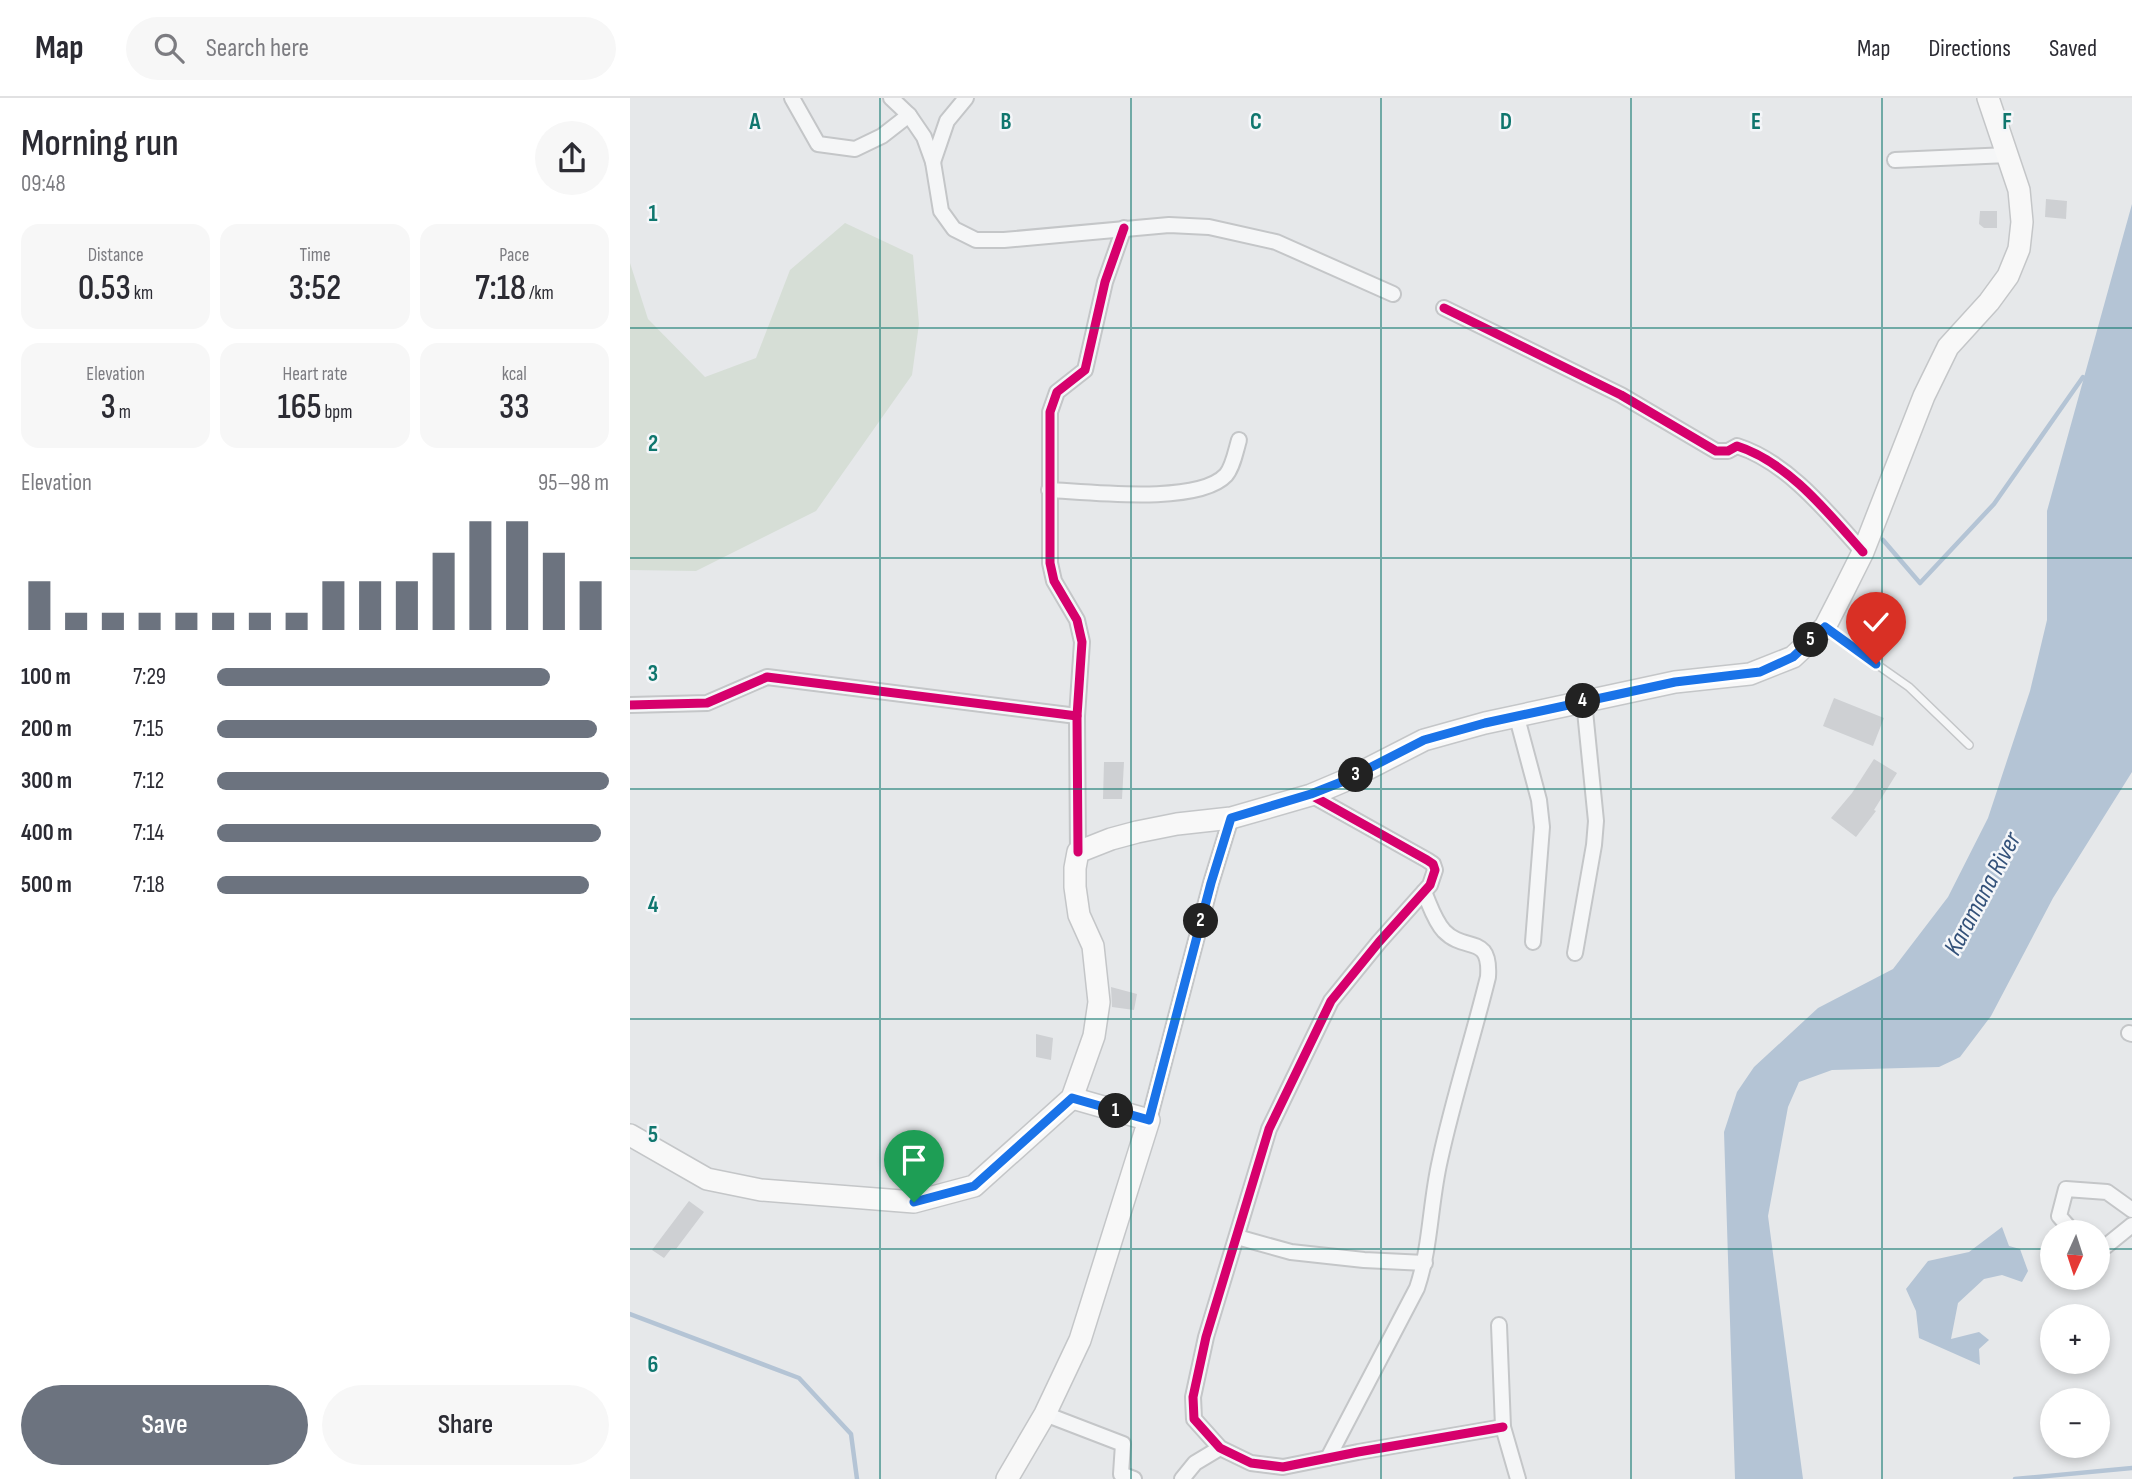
<!DOCTYPE html>
<meta charset="utf-8">
<style>
body{margin:0;font-family:"Sofia Sans Condensed",sans-serif;background:#f7f7f7;color:#2b2b33;height:100vh;display:flex;flex-direction:column;font-size:26px;white-space:nowrap}
*{box-sizing:border-box;margin:0}
p{font-size:23px;color:#7c7c81}
.icon{flex:none;width:38px;height:38px;fill:none;stroke:currentColor;stroke-width:2;stroke-linecap:round;stroke-linejoin:round}
.map{position:relative;flex:1;overflow:hidden}
.drawer{display:flex;flex-direction:column;background:#fff;width:630px}
.drawer>*{flex:none}
.needle{width:46px;rotate:183deg}
.buttons{position:absolute;left:1410px;top:1122px;display:grid;gap:14px}
.buttons a{display:grid;place-items:center;width:70px;height:70px;border-radius:50%;background:#fff;box-shadow:0 4px 10px #0003;font-size:35px}
.pin{position:absolute;display:grid;place-items:center;width:60px;height:60px;color:#fff;margin:-72px -30px;border-radius:50% 50% 50% 0;rotate:-45deg;box-shadow:0 0 7px #0007}
.pin .icon{rotate:45deg}
.km{position:absolute;width:35px;height:35px;margin:-18px;border-radius:50%;background:#222;color:#fff;font-size:19px;line-height:35px;text-align:center}
.round{display:grid;place-items:center;flex:none;width:74px;height:74px;border-radius:37px;background:#f7f7f7}
.overview{display:flex;align-items:center;justify-content:space-between;height:119px;padding:0 21px}
h1{font-size:38px;font-weight:600;line-height:52px}
.stats{display:grid;grid-template-columns:repeat(3,1fr);gap:10px;height:119px;padding:7px 21px}
.stats div{display:grid;align-content:center;border-radius:18px;background:#f7f7f7;text-align:center}
.stats b{font-size:35px;font-weight:600}
.stats small{font-size:19px;font-weight:400}
.stats p{font-size:19px}
.chart{height:196px;padding:14px 21px}
.chart p{display:flex;justify-content:space-between}
.chart svg{width:100%;height:126px;margin-top:7px;stroke:#6c737f;stroke-width:6}
.button{display:flex;gap:14px;margin-top:auto;padding:14px 21px}
.button a{flex:1;height:80px;border-radius:42px;background:#6c737f;color:#fff;font-size:28px;font-weight:600;line-height:80px;text-align:center}
.button a+a{background:#f7f7f7;color:#2b2b33}
ul{padding:0 21px;list-style:none;font-size:23px}
li{display:grid;grid-template-columns:112px 84px 1fr;align-items:center;height:52px}
li i{height:18px;border-radius:9px;background:#6c737f}
header{display:flex;align-items:center;gap:42px;box-sizing:border-box;height:98px;padding:0 35px;background:#fff;border-bottom:2px solid #e1e1e2}
header strong{font-size:33px}
nav{display:flex;gap:38px;margin-inline-start:auto;font-size:24px}
.search{width:490px;height:63px;background:#f7f7f7;display:flex;align-items:center;gap:18px;box-sizing:border-box;padding:0 24px;border-radius:38px;color:#7c7c81;font-size:26px}
main{display:flex;flex:1;min-height:0}
.map>svg:first-child{display:block}
.green{fill:#d6ded6}
.water{fill:#b4c4d5}
.lines{fill:none;stroke-linecap:round;stroke-linejoin:round}
.stream{stroke:#b4c4d5;stroke-width:4.5}
.building{fill:#ced0d3}
.lane-casing{stroke:#c4c6c8;stroke-width:10}
.street-casing{stroke:#c4c6c8;stroke-width:18}
.secondary-casing{stroke:#c4c6c8;stroke-width:24}
.lane{stroke:#f5f6f7;stroke-width:7}
.street{stroke:#f5f6f7;stroke-width:14}
.secondary{stroke:#f8f8f8;stroke-width:21}
.cycleway-casing{stroke:#f4f6f9;stroke-width:13}
.cycleway{stroke:#d6006c;stroke-width:9}
.route-casing{stroke:#fff;stroke-width:14}
.route{stroke:#1a73e8;stroke-width:9}
.grid{fill:none;stroke:#0f766e;stroke-width:2;stroke-opacity:0.55}
.labels{text-anchor:middle;dominant-baseline:central;stroke-width:5;stroke-linejoin:round;paint-order:stroke}
.water-label{font-size:26px;font-style:italic;fill:#34527a;stroke:#f4f6f9}
.grid-label{font-size:23px;text-anchor:middle;font-weight:bold;fill:#0f766e;stroke:#f4f6f9;stroke-width:5;stroke-linejoin:round;paint-order:stroke}
</style>
<header>
<strong>Map</strong>
<div class="search"><svg class="icon" aria-label="search" viewBox="0 0 24 24"><circle cx="10" cy="10" r="6"/><path d="M15 15l6 6"/></svg>Search here</div>
<nav><a>Map</a><a>Directions</a><a>Saved</a></nav>
</header>
<main>
<section class="drawer">
<div class="overview"><div><h1>Morning run</h1><p>09:48</p></div><a class="round"><svg class="icon" aria-label="share" viewBox="0 0 24 24"><path d="M12 15V3M7 8l5-5 5 5M5 13v7h14v-7"/></svg></a></div>
<div class="stats">
<div><p>Distance</p><b>0.53<small> km</small></b></div>
<div><p>Time</p><b>3:52</b></div>
<div><p>Pace</p><b>7:18<small> /km</small></b></div>
</div>
<div class="stats">
<div><p>Elevation</p><b>3<small> m</small></b></div>
<div><p>Heart rate</p><b>165<small> bpm</small></b></div>
<div><p>kcal</p><b>33</b></div>
</div>
<div class="chart"><p><span>Elevation</span>95–98 m</p>
<svg viewBox="0 0 160 44" preserveAspectRatio="none"><path d="M5 44V27M15 44V38M25 44V38M35 44V38M45 44V38M55 44V38M65 44V38M75 44V38M85 44V27M95 44V27M105 44V27M115 44V17M125 44V6M135 44V6M145 44V17M155 44V27"/></svg>
</div>
<ul>
<li><b>100 m</b>7:29<i style="width:85%"></i></li>
<li><b>200 m</b>7:15<i style="width:97%"></i></li>
<li><b>300 m</b>7:12<i style="width:100%"></i></li>
<li><b>400 m</b>7:14<i style="width:98%"></i></li>
<li><b>500 m</b>7:18<i style="width:95%"></i></li>
</ul>
<div class="button"><a>Save</a><a>Share</a></div>
</section>
<div class="map">
<svg width="1502" height="1381" viewBox="0 0 1502 1381">
<rect width="100%" height="100%" fill="#e6e8ea"/>
<polygon class="green" points="215,125 283,157 289,226 282,277 186,413 66,473 0,472 0,165 18,221 75,279 126,260 160,172"/>
<g class="water">
<polygon points="1502,106 1502,674 1423,800 1361,918 1330,959 1309,969 1202,972 1169,984 1158,1009 1138,1118 1173,1381 1105,1381 1094,1034 1107,994 1124,969 1188,910 1263,871 1318,799 1358,720 1400,593 1417,522 1417,413"/>
<polygon points="1372,1129 1379,1148 1390,1151 1398,1173 1392,1184 1372,1177 1354,1181 1328,1205 1321,1241 1349,1234 1359,1242 1349,1251 1350,1267 1289,1240 1286,1213 1276,1191 1298,1163 1339,1154"/>
</g>
<g class="lines">
<g class="stream">
<polyline points="1253,442 1290,485 1364,406 1453,279"/>
<polyline points="0,1216 169,1280 221,1336 227,1381"/>
<polyline points="1385,1381 1502,1370"/>
</g>
</g>
<g class="building">
<polygon points="1416,101 1437,103 1436,121 1415,119"/>
<polygon points="1350,113 1367,113 1367,130 1354,130 1349,126"/>
<polygon points="1204,600 1254,620 1243,648 1193,628"/>
<polygon points="1244,661 1267,675 1244,712 1246,713 1226,739 1201,720 1222,695"/>
<polygon points="474,664 494,664 492,701 473,701"/>
<polygon points="481,889 507,896 504,912 482,909"/>
<polygon points="406,936 423,940 421,962 406,959"/>
<polygon points="59,1103 74,1114 46,1151 41,1151 34,1160 22,1152"/>
</g>
<g class="lines">
<defs>
<polyline id="lane" points="1195,530 1279,589 1339,647"/>
<g id="street">
<polyline points="162,0 188,46 225,51 252,38 279,17"/>
<polyline points="261,0 279,17 294,39 303,64 311,113 324,131 346,142 374,142 539,127 579,129 646,144 763,196"/>
<polyline points="1265,62 1378,57"/>
<polyline points="303,64 317,23 336,0"/>
<path d="M814 210 991 297 1086 353H1098L1107 348C1158 364 1199 416 1233 454"/>
<path d="M419 392C459 394 568 407 596 377 603 369 606 352 609 342"/>
<polyline points="0,607 77,605 137,579 447,618"/>
<polyline points="886,616 909,702 912,729 903,844"/>
<polyline points="681,697 797,762 803,766 805,772 800,787 749,844 701,903 639,1031 576,1239 563,1299 564,1321 590,1350 621,1365 653,1369 728,1354 873,1329"/>
<polyline points="448,754 447,618 452,544 447,522 424,483 420,465 420,314 427,294 455,272 475,184 494,130"/>
<polyline points="945,855 964,747 966,723 954,603"/>
<polyline points="1499,935 1502,936"/>
<polyline points="519,1022 581,785 601,720"/>
<polyline points="1443,1134 1429,1118 1436,1091 1477,1094 1502,1112"/>
<polyline points="607,1139 661,1154 734,1162 795,1165"/>
<polyline points="1468,1146 1476,1148 1502,1127"/>
<polyline points="869,1227 873,1329 888,1381"/>
<polyline points="415,1316 493,1346 491,1376 504,1381"/>
<path d="M698 1360 787 1190C801 1148 800 1105 810 1062 823 1001 843 940 858 879 861 835 835 855 814 833 804 822 800 807 794 794"/>
<polyline points="552,1381 565,1365 590,1350"/>
</g>
<g id="secondary">
<polyline points="0,1037 77,1081 131,1092 284,1104 344,1088 442,1000 464,938 469,904 463,848 449,817 445,789 445,770 448,754 481,741 507,734 547,726 601,720 681,697 714,683 794,642 855,625 1045,584 1120,576 1163,559 1195,529 1214,492 1233,454 1294,298 1318,249 1359,204 1378,178 1389,151 1392,124 1389,92 1358,0"/>
<polyline points="377,1381 415,1316 450,1242 519,1022 442,1000"/>
</g>
</defs>
<use href="#lane" class="lane-casing"/>
<use href="#street" class="street-casing"/>
<use href="#secondary" class="secondary-casing"/>
<use href="#lane" class="lane"/>
<use href="#street" class="street"/>
<use href="#secondary" class="secondary"/>
<defs>
<g id="cycleway">
<path d="M814 210 991 297 1086 353H1098L1107 348C1158 364 1199 416 1233 454"/>
<polyline points="0,607 77,605 137,579 447,618"/>
<polyline points="681,697 797,762 803,766 805,772 800,787 749,844 701,903 639,1031 576,1239 563,1299 564,1321 590,1350 621,1365 653,1369 728,1354 873,1329"/>
<polyline points="448,754 447,618 452,544 447,522 424,483 420,465 420,314 427,294 455,272 475,184 494,130"/>
</g>
</defs>
<use href="#cycleway" class="cycleway-casing"/>
<use href="#cycleway" class="cycleway"/>
</g>
<g class="lines">
<defs>
<polyline id="route" points="284,1104 344,1088 442,1000 519,1022 581,785 601,720 681,696 714,683 794,642 855,625 1045,584 1130,574 1163,559 1195,529 1246,566"/>
</defs>
<use href="#route" class="route-casing"/>
<use href="#route" class="route"/>
</g>
<path class="grid" d="M250 0V1381M501 0V1381M751 0V1381M1001 0V1381M1252 0V1381M0 230H1502M0 460H1502M0 691H1502M0 921H1502M0 1151H1423M1468 1151H1502"/>
<g class="labels">
<g class="water-label">
<text transform="translate(1353 796) rotate(-62)">Karamana River</text>
</g>
</g>
<g class="grid-label">
<text x="125" y="31">A</text>
<text x="376" y="31">B</text>
<text x="626" y="31">C</text>
<text x="876" y="31">D</text>
<text x="1126" y="31">E</text>
<text x="1377" y="31">F</text>
<text x="23" y="123">1</text>
<text x="23" y="353">2</text>
<text x="23" y="583">3</text>
<text x="23" y="814">4</text>
<text x="23" y="1044">5</text>
<text x="23" y="1274">6</text>
</g>
</svg>
<div class="buttons">
<a><svg class="needle" viewBox="-14 -14 28 28"><path d="M0-13l5 13h-10z" fill="#e53935"/><path d="M0 13l5-13h-10z" fill="#7c7c81"/></svg></a>
<a>+</a>
<a>−</a>
</div>
<div class="pin" style="left:284px;top:1104px;background:#1e9e55"><svg class="icon" aria-label="arrive" viewBox="0 0 24 24"><path d="M6 21V4h12l-3 4 3 4H6"/></svg></div>
<div class="pin" style="left:1246px;top:566px;background:#d93025"><svg class="icon" aria-label="check" viewBox="0 0 24 24"><path d="M5 12l5 5 9-10"/></svg></div>
<b class="km" style="left:486px;top:1013px">1</b>
<b class="km" style="left:571px;top:823px">2</b>
<b class="km" style="left:726px;top:677px">3</b>
<b class="km" style="left:953px;top:603px">4</b>
<b class="km" style="left:1181px;top:542px">5</b>
</div>
</main>
